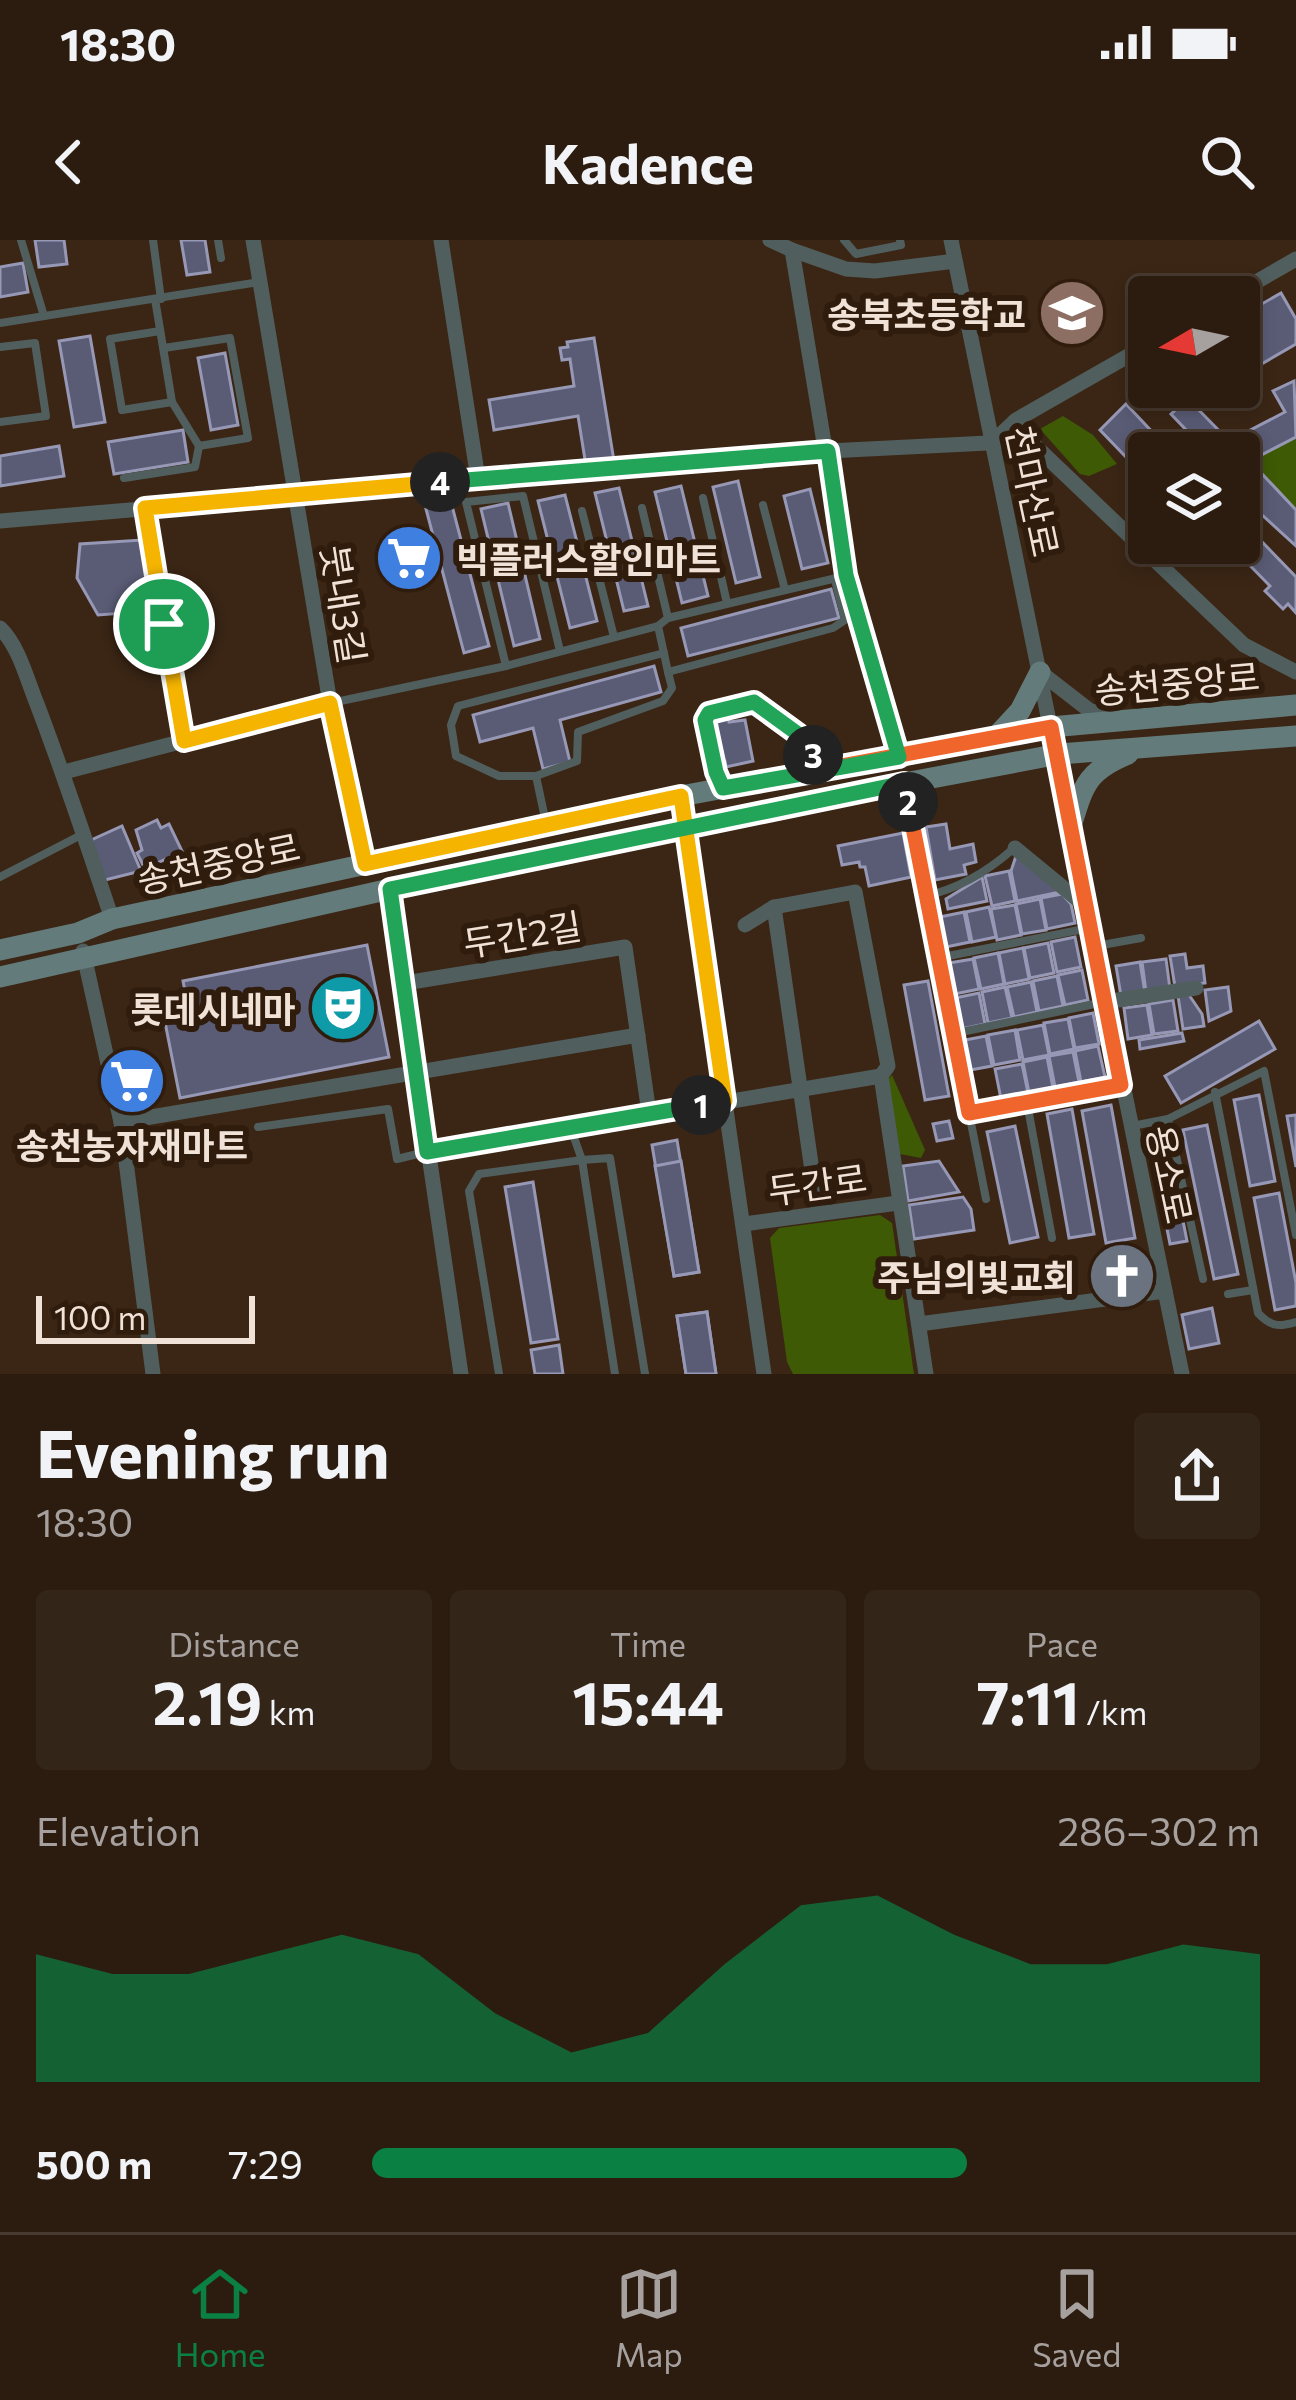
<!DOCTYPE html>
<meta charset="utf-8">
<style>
body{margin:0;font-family:Commissioner,"Noto Sans KR",sans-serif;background:#342519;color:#f1f3f6;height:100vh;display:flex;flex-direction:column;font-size:45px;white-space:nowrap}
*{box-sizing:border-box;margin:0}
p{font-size:39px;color:#a6a19f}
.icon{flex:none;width:66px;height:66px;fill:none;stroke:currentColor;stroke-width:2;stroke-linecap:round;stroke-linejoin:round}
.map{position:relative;height:1134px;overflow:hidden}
.sheet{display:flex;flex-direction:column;background:#2c1c10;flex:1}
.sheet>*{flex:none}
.needle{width:78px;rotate:261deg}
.controls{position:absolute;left:1128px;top:36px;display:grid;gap:24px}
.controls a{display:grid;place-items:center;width:132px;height:132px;border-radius:12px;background:#2c1c10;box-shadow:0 6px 18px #0003,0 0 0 3px #483a30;font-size:60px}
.scale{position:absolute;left:36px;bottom:30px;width:219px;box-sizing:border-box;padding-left:12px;border:6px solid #f1e2d8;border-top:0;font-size:33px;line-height:42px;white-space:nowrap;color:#f1e2d8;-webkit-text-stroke:9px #301c0c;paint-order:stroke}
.pin{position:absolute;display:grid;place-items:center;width:102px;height:102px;color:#fff;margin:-51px;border:6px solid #fff;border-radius:50%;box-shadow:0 3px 12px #0007}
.km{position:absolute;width:60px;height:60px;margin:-30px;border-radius:50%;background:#222;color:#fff;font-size:33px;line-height:60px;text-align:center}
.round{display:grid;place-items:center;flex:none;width:126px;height:126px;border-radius:12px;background:#342519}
.overview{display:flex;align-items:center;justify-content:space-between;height:204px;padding:0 36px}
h1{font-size:66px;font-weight:700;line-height:90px}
.stats{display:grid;grid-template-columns:repeat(3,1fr);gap:18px;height:204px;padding:12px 36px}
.stats div{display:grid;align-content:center;border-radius:12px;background:#342519;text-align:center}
.stats b{font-size:60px;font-weight:700}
.stats small{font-size:33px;font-weight:400}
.stats p{font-size:33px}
.chart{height:336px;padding:24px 36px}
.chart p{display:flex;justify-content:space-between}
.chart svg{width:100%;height:216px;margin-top:12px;fill:#0b8043;opacity:.7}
ul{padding:0 36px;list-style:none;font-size:39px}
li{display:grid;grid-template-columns:192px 144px 1fr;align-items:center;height:90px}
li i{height:30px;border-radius:15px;background:#0b8043}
.status{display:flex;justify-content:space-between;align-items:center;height:84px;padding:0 60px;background:#2c1c10;direction:ltr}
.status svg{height:33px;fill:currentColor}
header{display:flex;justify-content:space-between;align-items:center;height:156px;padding:0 36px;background:#2c1c10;font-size:54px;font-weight:700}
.dock{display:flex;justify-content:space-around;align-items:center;height:168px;border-top:3px solid #483a30;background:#2c1c10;font-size:33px;color:#a6a19f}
.dock a{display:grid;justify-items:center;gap:6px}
.dock .on{color:#0b8043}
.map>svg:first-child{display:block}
.green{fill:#3e5a04}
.building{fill:#5a5c76;stroke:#9698b5;stroke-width:3}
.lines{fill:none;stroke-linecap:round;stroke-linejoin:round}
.lane{stroke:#505f5e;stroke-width:8}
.street{stroke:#505f5e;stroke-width:15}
.secondary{stroke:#637c7b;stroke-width:21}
.split-1-casing{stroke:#fff;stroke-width:24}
.split-2-casing{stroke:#fff;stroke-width:24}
.split-3-casing{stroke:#fff;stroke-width:24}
.split-4-casing{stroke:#fff;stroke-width:24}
.split-5-casing{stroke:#fff;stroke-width:24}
.split-1{stroke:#f5b400;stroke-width:15}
.split-2{stroke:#22a559;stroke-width:15}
.split-3{stroke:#f0652b;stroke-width:15}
.split-4{stroke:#22a559;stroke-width:15}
.split-5{stroke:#f5b400;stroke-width:15}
.labels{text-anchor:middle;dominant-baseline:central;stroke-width:12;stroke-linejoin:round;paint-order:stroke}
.poi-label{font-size:36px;font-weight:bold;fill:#f1e2d8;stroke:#301c0c;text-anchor:end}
.street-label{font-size:36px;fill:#f1e2d8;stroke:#301c0c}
</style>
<div class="status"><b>18:30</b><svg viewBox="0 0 49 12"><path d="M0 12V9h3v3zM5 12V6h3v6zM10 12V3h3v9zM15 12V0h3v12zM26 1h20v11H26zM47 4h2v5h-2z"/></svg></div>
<header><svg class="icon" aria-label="back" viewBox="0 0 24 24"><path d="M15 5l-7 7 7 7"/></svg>Kadence<svg class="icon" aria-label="search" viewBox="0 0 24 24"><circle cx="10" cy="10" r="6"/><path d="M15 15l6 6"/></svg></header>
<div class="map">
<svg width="1296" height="1134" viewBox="0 0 1296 1134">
<rect width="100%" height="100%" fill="#3b2615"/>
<g class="green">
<polygon points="1063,176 1093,195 1117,224 1089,236 1080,234 1040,189"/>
<polygon points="1296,197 1296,270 1250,221"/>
<polygon points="892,835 925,910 921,918 900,914 886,842"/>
<polygon points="880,975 892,983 914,1134 793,1134 787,1122 770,998 779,988"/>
</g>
<g class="building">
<polygon points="35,0 64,0 67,24 39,27"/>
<polygon points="181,0 205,0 210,32 187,35"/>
<polygon points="23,23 28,52 0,57 0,27"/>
<polygon points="1281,53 1296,79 1296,104 1239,137 1239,77"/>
<polygon points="90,96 105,182 74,187 59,101"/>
<polygon points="594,98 614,221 586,226 578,176 494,190 489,160 574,146 570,119 562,120 560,108 568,107 567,102"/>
<polygon points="225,113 238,185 211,190 198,118"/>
<polygon points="1294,141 1296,197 1250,221 1296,270 1296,306 1250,264 1253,262 1245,253 1239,257 1239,213 1208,213 1171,174 1188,159 1242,214 1248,210 1241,195 1285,172 1273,151"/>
<polygon points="1126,164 1159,199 1163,195 1174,206 1171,209 1174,213 1149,213 1149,241 1100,190"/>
<polygon points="183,190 188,222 114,234 108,202"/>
<polygon points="59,206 64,236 0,246 0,216"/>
<polygon points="738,241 760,337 736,343 713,247"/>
<polygon points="681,246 708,356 682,363 655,252"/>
<polygon points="619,248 648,366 624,371 595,253"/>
<polygon points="810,249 828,323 802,329 784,256"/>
<polygon points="565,255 597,381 570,388 538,261"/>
<polygon points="451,262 489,406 464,413 426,269"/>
<polygon points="508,263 540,399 514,406 481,269"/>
<polygon points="1240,279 1296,337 1296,373 1288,364 1283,369 1265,351 1270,346 1228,303 1239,303"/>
<polygon points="142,300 154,380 135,383 133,378 125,379 124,373 98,375 77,338 80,304"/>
<polygon points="831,349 839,378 688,416 681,388"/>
<polygon points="654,426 661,452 560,480 570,522 543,529 533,488 480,502 473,475"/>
<polygon points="727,472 729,482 745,480 753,521 726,527 725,521 719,520 716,475"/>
<polygon points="157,580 161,588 169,584 182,611 145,629 137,613 142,610 136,590"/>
<polygon points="946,584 950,609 973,604 976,622 964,625 966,634 935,640 926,587"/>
<polygon points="122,586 141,631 105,640 89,601"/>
<polygon points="903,593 911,637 869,646 865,627 860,627 859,622 842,625 838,606"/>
<polygon points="1017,613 1060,652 1017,661 1011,631"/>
<polygon points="1009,631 1015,661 992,666 985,636"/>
<polygon points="982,637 987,661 948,669 946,659"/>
<polygon points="1062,654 1071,664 1075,683 1047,689 1041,658"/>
<polygon points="1040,659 1046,690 1022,694 1016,664"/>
<polygon points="1015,665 1021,695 997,700 991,669"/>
<polygon points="989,667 996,697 972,702 966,672"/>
<polygon points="964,672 970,702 946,707 940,677"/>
<polygon points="1075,697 1081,727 1057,732 1051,702"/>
<polygon points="1048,703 1054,733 1030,738 1024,708"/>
<polygon points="367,705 389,817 180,858 162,767 187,762 183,741"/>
<polygon points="1023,708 1029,739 1005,744 999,713"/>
<polygon points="998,713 1004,744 981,749 974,718"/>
<polygon points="1185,714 1187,728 1203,726 1205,743 1175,747 1170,716"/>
<polygon points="973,719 979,749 955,754 949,723"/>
<polygon points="1166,719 1170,749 1146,752 1142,722"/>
<polygon points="1140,722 1145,753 1121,756 1116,726"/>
<polygon points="1082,730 1088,760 1065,765 1058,735"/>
<polygon points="1057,736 1063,766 1039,771 1033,741"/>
<polygon points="928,741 949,856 925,860 904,745"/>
<polygon points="1031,742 1037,772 1014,777 1007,747"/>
<polygon points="1005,747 1012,778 988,783 982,752"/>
<polygon points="1228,747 1231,771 1209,781 1205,750"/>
<polygon points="979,753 985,784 961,789 955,758"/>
<polygon points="1189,755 1202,774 1204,786 1183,789 1178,756"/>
<polygon points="1173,760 1178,791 1154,794 1149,764"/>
<polygon points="1147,765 1152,795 1128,799 1124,768"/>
<polygon points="1093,773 1099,804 1075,808 1069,778"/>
<polygon points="1068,779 1074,809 1050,814 1044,783"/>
<polygon points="1259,781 1275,809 1181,863 1165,836"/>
<polygon points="1043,785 1049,815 1023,820 1017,790"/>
<polygon points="1015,790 1020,820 994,825 988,795"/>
<polygon points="1182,793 1184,801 1140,809 1139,800"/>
<polygon points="986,796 992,826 965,831 960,801"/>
<polygon points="1098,806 1105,837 1081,842 1075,811"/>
<polygon points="1073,812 1079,842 1055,847 1049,816"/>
<polygon points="1047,817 1053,848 1029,853 1023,822"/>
<polygon points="1022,824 1028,853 1001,859 995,829"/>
<polygon points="1259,855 1275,941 1250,946 1234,860"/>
<polygon points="1111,865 1135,998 1106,1003 1082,871"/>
<polygon points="1072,869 1094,994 1069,998 1047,874"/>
<polygon points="1296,875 1296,927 1287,876"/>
<polygon points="949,881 953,898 937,901 933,884"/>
<polygon points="1207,885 1238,1034 1214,1039 1183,890"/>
<polygon points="1015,886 1038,997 1010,1003 987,892"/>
<polygon points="677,900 699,1032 674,1036 652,905"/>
<polygon points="1167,900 1187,1001 1170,1004 1150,903"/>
<polygon points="681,921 699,1032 674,1036 655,926"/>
<polygon points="939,921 959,952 908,961 903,926"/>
<polygon points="533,942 558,1099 531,1103 505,947"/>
<polygon points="1279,953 1296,1043 1296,1066 1275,1070 1254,958"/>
<polygon points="963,957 971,969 974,990 914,999 909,965"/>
<polygon points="1138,1020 1141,1048 1107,1052 1103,1024"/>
<polygon points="1212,1068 1219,1103 1189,1109 1182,1075"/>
<polygon points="707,1072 716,1134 686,1134 677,1076"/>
<polygon points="707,1072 716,1134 686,1134 677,1076"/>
<polygon points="559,1105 563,1134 535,1134 531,1110"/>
</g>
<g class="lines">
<g class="lane">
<polyline points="21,0 44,76"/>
<polyline points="153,0 161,59"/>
<polyline points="218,0 221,18"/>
<polyline points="844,0 856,14 901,5 900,0"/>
<polyline points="155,59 172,162 122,170 110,99 160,91"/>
<polyline points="0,83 259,42"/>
<polyline points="0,107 35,103 46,176 0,182"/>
<polyline points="164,108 230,98 248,198 199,206 172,162"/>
<polyline points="124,238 195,227 199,206"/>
<polyline points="703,258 727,363"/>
<polyline points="763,265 785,350"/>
<polyline points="642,268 668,378"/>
<polyline points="582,271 614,397"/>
<polyline points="658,386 668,432 833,388 845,380 835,340"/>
<polyline points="506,426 466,262 523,256 560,411"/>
<polyline points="331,463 506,426 658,386 668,378 845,336"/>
<polyline points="536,536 577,521 578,492 663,461 672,448 668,432"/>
<polyline points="905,543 969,873 1122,845"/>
<path d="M722 546 705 480 708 473 754 462C781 481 806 496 818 529"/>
<polyline points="546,583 536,536 499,536 456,516 451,485 458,466 664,413"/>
<polyline points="0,637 83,594"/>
<path d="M925 656C958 649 988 631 1013 609"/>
<polyline points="1096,706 1141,698"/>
<polyline points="938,718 1089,688"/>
<polyline points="952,794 1104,762"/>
<path d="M1215 852 1258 1073C1271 1087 1279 1087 1296 1082"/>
<polyline points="1027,863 1052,998"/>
<polyline points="969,873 986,959"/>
<polyline points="1132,886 1168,879"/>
<polyline points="258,887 388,869 397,919 426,912"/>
<polyline points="571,889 582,920 610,918 645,1134"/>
<polyline points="1203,1039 1168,879 1264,831 1296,995"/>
<polyline points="1228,1054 1253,1050"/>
<polyline points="499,1134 469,951 479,934 582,920 615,1134"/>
</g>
<g class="street">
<polyline points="253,0 330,463 365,624"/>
<polyline points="441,0 478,239"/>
<polyline points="770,0 792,10 846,335 899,517"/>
<polyline points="951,0 1182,1134"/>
<polyline points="792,10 846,29 875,31 955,21"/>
<polyline points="1230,57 1296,19"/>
<polyline points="994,201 1016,180 1149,104"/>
<polyline points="145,268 184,501"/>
<polyline points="0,281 828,211 1030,201 1244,405 1296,432"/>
<path d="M0 388C19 406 27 440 37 464 64 535 88 607 112 679"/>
<polyline points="1040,432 1089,470 1113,478"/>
<polyline points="64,532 330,463"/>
<polyline points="681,556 764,1134"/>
<polyline points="911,573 922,571"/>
<polyline points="1015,608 1088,668"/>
<polyline points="390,649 461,1134"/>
<polyline points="774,667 818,972"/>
<polyline points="745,685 774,667 855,652 888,826 881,836 926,1134"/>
<polyline points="83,711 121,882 153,1134"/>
<polyline points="405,743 625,707 649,873"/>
<polyline points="1105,762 1196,748"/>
<polyline points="121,882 638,795"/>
<polyline points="427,912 881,836"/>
<polyline points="744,984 898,963"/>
<polyline points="919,1084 1165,1051"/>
</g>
<g class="secondary">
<polyline points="995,498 1020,471 1040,432"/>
<path d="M1072 583C1084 543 1089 530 1128 514"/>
<polyline points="0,710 78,693 112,679 681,556 1051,487 1296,465"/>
<polyline points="0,737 390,649 905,543 1059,514 1296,496"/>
</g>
</g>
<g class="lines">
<defs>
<polyline id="split-1" points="164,384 184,501 330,463 365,624 681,556 725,861 701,865"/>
<polyline id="split-2" points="701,865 427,912 390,649 904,543 908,562"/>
<polyline id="split-3" points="813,515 819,530 1051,487 1121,845 969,873 908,562"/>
<polyline id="split-4" points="440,242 828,211 846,335 899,517 723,548 716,532 705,480 709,473 754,462 798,494 813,515"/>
<polyline id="split-5" points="164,384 145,268 440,242"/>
</defs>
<use href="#split-1" class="split-1-casing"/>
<use href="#split-2" class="split-2-casing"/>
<use href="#split-3" class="split-3-casing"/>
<use href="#split-4" class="split-4-casing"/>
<use href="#split-5" class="split-5-casing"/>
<use href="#split-1" class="split-1"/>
<use href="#split-2" class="split-2"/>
<use href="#split-3" class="split-3"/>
<use href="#split-4" class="split-4"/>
<use href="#split-5" class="split-5"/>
</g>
<defs>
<symbol id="school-disc" viewBox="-11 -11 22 22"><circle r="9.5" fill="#8d6e63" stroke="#301c0c"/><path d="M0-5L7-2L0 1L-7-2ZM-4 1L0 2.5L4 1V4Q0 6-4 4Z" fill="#fff"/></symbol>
<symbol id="supermarket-disc" viewBox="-11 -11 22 22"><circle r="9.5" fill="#3f7fe0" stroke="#301c0c"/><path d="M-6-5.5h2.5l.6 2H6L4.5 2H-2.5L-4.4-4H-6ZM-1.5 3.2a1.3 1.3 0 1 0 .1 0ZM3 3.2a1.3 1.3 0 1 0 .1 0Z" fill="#fff"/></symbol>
<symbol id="theatre-disc" viewBox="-11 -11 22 22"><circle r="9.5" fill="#0f9aa8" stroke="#301c0c"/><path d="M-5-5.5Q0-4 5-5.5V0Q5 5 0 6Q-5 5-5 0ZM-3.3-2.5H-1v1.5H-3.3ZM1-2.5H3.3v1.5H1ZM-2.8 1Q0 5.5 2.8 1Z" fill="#fff"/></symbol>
<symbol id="church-disc" viewBox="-11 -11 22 22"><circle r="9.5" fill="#6b7280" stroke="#301c0c"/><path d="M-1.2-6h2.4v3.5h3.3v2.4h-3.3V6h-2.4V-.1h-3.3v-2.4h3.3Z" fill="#fff"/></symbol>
</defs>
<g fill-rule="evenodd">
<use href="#school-disc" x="1034" y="35" width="76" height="76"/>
<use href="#supermarket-disc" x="371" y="280" width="76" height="76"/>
<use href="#theatre-disc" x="305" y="730" width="76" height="76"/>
<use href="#supermarket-disc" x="94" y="803" width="76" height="76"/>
<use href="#church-disc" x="1084" y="998" width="76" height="76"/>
</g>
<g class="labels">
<g class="poi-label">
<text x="1026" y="73">송북초등학교</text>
<text x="456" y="318" text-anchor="start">빅플러스할인마트</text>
<text x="296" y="768">롯데시네마</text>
<text x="132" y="904" text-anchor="middle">송천농자재마트</text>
<text x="1076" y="1036">주님의빛교회</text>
</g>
<g class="street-label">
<text transform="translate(1034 251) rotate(78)">천마산로</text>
<text transform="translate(345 364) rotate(81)">붓내3길</text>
<text transform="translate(1177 442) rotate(-5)">송천중앙로</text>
<text transform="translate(218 622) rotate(-12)">송천중앙로</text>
<text transform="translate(522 693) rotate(-9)">두간2길</text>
<text transform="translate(1171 934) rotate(78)">용소로</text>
<text transform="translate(817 943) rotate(-8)">두간로</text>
</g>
</g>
</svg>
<div class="controls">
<a><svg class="needle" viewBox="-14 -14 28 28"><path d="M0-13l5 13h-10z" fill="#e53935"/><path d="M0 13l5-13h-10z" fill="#a6a19f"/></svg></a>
<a><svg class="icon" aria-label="layers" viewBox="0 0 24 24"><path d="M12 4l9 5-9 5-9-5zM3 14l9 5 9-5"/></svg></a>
</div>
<div class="scale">100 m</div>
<div class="pin" style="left:164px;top:384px;background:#1e9e55"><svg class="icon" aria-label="arrive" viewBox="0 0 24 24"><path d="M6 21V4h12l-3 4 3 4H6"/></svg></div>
<b class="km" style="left:701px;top:865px">1</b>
<b class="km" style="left:908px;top:562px">2</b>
<b class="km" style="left:813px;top:515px">3</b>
<b class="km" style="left:440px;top:242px">4</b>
</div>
<section class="sheet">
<div class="overview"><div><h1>Evening run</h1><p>18:30</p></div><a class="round"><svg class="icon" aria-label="share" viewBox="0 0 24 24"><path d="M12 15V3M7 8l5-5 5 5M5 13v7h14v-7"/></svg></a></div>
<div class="stats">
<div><p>Distance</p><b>2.19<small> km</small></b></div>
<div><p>Time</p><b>15:44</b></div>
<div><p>Pace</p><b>7:11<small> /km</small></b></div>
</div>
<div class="chart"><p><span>Elevation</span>286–302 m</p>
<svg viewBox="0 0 160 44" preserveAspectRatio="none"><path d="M0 44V18L10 22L20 22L30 18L40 14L50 18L60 30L70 38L80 34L90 20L100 8L110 6L120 14L130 20L140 20L150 16L160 18V44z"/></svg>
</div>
<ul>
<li><b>500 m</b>7:29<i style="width:67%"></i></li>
</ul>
</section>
<nav class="dock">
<a class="on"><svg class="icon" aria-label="home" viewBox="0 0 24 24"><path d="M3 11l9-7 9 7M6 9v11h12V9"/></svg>Home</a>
<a><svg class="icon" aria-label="map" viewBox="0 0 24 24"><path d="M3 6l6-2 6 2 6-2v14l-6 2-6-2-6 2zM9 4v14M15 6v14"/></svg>Map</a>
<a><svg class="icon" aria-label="saved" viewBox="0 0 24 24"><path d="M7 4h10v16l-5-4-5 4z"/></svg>Saved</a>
</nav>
